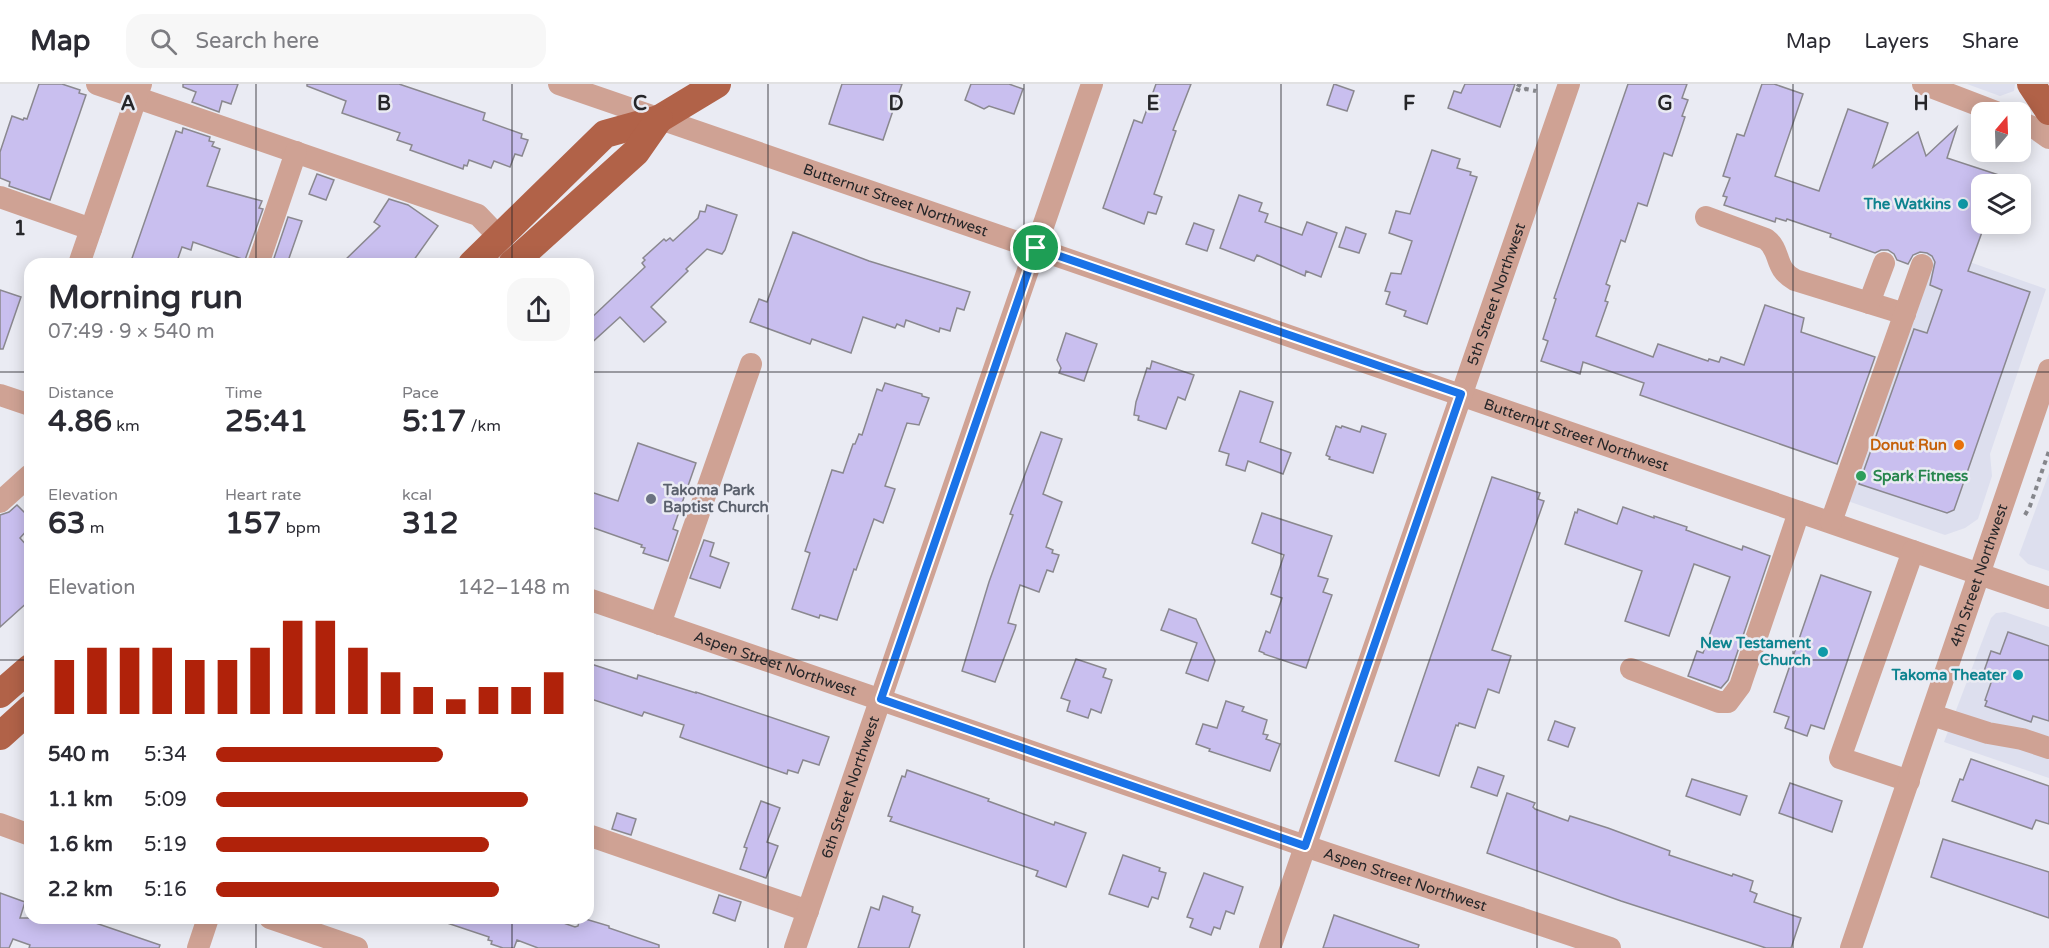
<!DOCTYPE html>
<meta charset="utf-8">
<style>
body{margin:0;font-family:"Varela Round",sans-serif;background:#f7f7f7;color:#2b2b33;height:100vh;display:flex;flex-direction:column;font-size:22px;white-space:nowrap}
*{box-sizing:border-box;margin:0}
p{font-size:20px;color:#7c7c81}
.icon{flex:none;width:33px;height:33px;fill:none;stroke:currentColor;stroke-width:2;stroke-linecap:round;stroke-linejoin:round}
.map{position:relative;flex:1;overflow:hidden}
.panel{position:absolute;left:24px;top:174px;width:570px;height:666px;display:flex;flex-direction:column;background:#fff;border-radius:18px;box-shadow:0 3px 15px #0003}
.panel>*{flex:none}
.needle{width:39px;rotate:19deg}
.buttons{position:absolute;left:1971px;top:18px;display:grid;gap:12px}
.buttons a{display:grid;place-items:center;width:60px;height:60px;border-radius:12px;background:#fff;box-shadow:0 3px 15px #0003;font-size:30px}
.pin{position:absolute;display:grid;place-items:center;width:51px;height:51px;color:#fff;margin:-26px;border:3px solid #fff;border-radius:50%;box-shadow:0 2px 6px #0007}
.round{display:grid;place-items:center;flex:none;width:63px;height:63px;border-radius:18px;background:#f7f7f7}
.summary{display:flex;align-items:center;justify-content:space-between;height:102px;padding:0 24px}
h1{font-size:33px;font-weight:700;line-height:45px}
.metrics{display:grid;grid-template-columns:repeat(3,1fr);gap:9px;height:102px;padding:6px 24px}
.metrics div{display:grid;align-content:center}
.metrics b{font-size:30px;font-weight:700}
.metrics small{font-size:16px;font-weight:400}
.metrics p{font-size:16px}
.chart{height:168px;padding:12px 24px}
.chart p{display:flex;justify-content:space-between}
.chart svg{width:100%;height:108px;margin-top:6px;stroke:#b0220a;stroke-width:6}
ul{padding:0 24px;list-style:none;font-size:20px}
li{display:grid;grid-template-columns:96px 72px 1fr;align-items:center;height:45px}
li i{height:15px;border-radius:8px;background:#b0220a}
header{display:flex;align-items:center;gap:36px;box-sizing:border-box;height:84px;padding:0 30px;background:#fff;border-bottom:2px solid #e1e1e2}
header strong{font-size:28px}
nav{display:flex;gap:33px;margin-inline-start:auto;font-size:21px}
.search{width:420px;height:54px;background:#f7f7f7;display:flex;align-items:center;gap:15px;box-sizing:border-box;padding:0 21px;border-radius:18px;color:#7c7c81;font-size:22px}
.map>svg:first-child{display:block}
.built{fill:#dddfee}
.building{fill:#c9bfef;stroke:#8a888f;stroke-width:1.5}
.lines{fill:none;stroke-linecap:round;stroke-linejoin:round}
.path{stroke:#85868b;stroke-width:4;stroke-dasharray:4.5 4.5;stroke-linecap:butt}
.minor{stroke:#cfa294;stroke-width:22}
.major{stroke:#b16248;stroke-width:28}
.route-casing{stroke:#fff;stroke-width:12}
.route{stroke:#1a73e8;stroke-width:8}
.grid{fill:none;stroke:#262629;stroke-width:1.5;stroke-opacity:0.55}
.culture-dot{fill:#0f9aa8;stroke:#eaebf3;stroke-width:2}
.food-dot{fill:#e8710a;stroke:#eaebf3;stroke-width:2}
.leisure-dot{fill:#2e9e5b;stroke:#eaebf3;stroke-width:2}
.worship-dot{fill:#6b7280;stroke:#eaebf3;stroke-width:2}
.labels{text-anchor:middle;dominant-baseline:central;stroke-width:5;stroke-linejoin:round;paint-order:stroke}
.street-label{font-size:15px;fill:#262629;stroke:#eaebf3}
.culture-label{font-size:15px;font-weight:bold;fill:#0d838f;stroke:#eaebf3;text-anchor:end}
.food-label{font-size:15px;font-weight:bold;fill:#c56008;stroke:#eaebf3;text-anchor:end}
.leisure-label{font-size:15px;font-weight:bold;fill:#27864d;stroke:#eaebf3;text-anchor:start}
.worship-label{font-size:15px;font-weight:bold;fill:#5b616d;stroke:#eaebf3;text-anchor:start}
.grid-label{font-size:20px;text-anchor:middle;font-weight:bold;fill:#262629;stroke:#eaebf3;stroke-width:5;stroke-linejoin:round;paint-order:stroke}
</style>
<header>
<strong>Map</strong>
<div class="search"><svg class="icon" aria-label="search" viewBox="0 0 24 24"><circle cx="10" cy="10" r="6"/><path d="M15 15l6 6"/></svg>Search here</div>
<nav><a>Map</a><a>Layers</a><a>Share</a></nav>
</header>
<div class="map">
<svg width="2049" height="864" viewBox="0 0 2049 864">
<rect width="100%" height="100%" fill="#eaebf3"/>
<g class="built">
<polygon points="1967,0 2015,0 2014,7 2000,12"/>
<polygon points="1930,164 2046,205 1990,370 1992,392 1978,435 1965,444 1945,451 1842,415"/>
<polygon points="2049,389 2049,487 2028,480 2019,471"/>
<polygon points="2005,528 2049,543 2049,694 1944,658 1991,534 1996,529"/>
</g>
<g class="building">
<polygon points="39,0 62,0 80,6 79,9 86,11 50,116 9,102 10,98 0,94 0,68 12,32 23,36 24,34 27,35"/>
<polygon points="183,0 238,0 231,20 222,17 219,28 192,18 196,8 183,3"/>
<polygon points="307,0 399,0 485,29 483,36 522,50 521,54 528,56 522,72 515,70 510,83 494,77 491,84 469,76 467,82 464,81 463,85 410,66 412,61 397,56 400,49 342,29 346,17 307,2"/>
<polygon points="842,0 902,0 883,56 829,40"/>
<polygon points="971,0 1009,0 1023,5 1014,30 989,22 984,25 965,16"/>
<polygon points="1156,0 1191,0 1173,46 1176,47 1154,110 1162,113 1156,130 1148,128 1144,140 1103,124 1134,36 1142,39"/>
<polygon points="1334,0 1354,7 1347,27 1327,21"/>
<polygon points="1465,0 1515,0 1500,43 1448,24 1454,7 1461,9"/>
<polygon points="1628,0 1687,0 1682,14 1688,16 1682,32 1685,33 1672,72 1664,69 1647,122 1638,119 1625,158 1621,156 1606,200 1610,202 1605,217 1608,218 1596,252 1653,273 1658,260 1708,277 1709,275 1719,278 1721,273 1744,281 1765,221 1804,234 1801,248 1875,273 1837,380 1640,311 1644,299 1583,278 1580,290 1541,277 1548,257 1543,255 1556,215 1554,214"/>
<polygon points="1762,0 1774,0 1803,10 1775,92 1819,107 1848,25 1888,39 1873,83 1918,48 1926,72 1957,43 1947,74 2017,97 2016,100 1982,100 1982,148 1968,187 2030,208 1954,426 1947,429 1859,400 1914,245 1927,249 1942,206 1930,201 1935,178 1932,172 1927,169 1920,168 1913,171 1908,180 1897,176 1894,170 1888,166 1881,166 1875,169 1830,153 1831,150 1787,135 1786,137 1776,134 1775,138 1724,121 1727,113 1723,112 1730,94 1723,92 1737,50 1744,52"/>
<polygon points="183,44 210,53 209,57 214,58 212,62 220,65 207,102 262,117 259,124 263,125 245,176 193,158 191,166 182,163 176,180 130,180 176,47 182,49"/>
<polygon points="1432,66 1460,75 1457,84 1471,88 1470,91 1477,93 1427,240 1404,232 1406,227 1386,220 1390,208 1385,207 1391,189 1401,190 1412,157 1389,149 1396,127 1410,130"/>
<polygon points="317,90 334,96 326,116 309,110"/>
<polygon points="1239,111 1262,119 1259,127 1268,130 1265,138 1302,151 1307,138 1337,149 1321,193 1306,187 1305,192 1257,171 1254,177 1220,164"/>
<polygon points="389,115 408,121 438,142 411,180 341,180 380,142 374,138"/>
<polygon points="707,121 737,131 725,166 722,170 707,165 686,185 688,187 651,223 666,238 644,258 620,233 588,262 588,237 645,183 642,179 645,176 643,174 664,155 666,157 670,154 673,157 698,134 700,127 705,128"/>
<polygon points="288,133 302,137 287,180 272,180"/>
<polygon points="1194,139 1214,146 1207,167 1186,160"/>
<polygon points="1346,143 1366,150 1359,169 1339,163"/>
<polygon points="793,148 869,177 970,208 964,226 957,224 950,247 940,244 939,248 906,236 904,243 897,240 895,244 863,233 851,269 812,255 810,260 750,238 759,215 767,218"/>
<polygon points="0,206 21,213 3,265 0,265"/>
<polygon points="1066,249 1097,260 1084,297 1059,289 1061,284 1057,276"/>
<polygon points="1152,277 1194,291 1185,316 1178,313 1166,345 1138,336 1139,332 1134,331 1136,318 1147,284 1150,285"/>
<polygon points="885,299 922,310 922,312 929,314 919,341 907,339 885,402 895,405 883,439 874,435 856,486 854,485 837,536 820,531 819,534 792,525 810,469 805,467 832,386 843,389 853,360 855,360 859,350 862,351 877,305 882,307"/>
<polygon points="1240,307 1273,318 1260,358 1291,369 1283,390 1248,377 1245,387 1226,381 1229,370 1219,367"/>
<polygon points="1336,342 1341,344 1342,342 1360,348 1362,342 1386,350 1373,389 1329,375 1330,373 1326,371"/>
<polygon points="1041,348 1062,355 1043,410 1062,418 1046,463 1053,466 1052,469 1059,471 1053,488 1047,486 1039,508 1020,501 1008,539 1016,541 1015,545 995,598 962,587 989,498 1013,431 1010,430"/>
<polygon points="638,359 696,379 673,445 678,447 668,477 643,469 645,464 641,463 642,461 588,442 588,407 618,417"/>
<polygon points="1492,393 1540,409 1538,415 1544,417 1492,566 1511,572 1499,609 1488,605 1475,644 1459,639 1458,642 1456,641 1439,692 1395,677"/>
<polygon points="17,421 30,434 30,443 20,454 30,465 30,516 0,543 0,431 9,428"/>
<polygon points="1623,423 1654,434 1654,432 1687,443 1686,446 1742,466 1743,462 1770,472 1728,596 1721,604 1688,592 1697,567 1703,569 1730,493 1694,480 1669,552 1625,537 1642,487 1565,460 1575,428 1577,429 1578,425 1617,440"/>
<polygon points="1262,429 1332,452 1318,492 1328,495 1323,508 1332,511 1306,584 1264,570 1264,569 1259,567 1266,547 1270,549 1282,514 1271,510 1284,471 1252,459"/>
<polygon points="704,456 714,459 710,472 729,479 720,504 690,494"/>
<polygon points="1821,491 1871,508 1824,645 1811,641 1807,652 1785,644 1789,633 1774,628"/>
<polygon points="1169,525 1196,535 1215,577 1208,597 1186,589 1197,559 1161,546"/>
<polygon points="2008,548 2049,562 2049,637 2033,632 2031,638 1985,622 1987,617 1985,616 1993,593 1983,590 1991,567 2000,570"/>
<polygon points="1076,575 1106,585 1103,593 1112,596 1101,629 1091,625 1088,634 1067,627 1070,617 1061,614"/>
<polygon points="588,579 637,595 638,591 696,609 696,608 829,653 819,681 803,676 798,689 788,686 787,690 685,655 680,653 684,641 644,628 642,632 588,614"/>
<polygon points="1226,617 1244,623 1242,627 1267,636 1263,650 1268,651 1266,655 1280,660 1270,687 1209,667 1210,665 1196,660 1203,640 1217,644"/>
<polygon points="1555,637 1575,644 1568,663 1548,656"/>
<polygon points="1971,675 2049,702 2049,740 2036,736 2032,745 1952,717 1960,695 1963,696"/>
<polygon points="1478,683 1504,692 1497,712 1471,703"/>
<polygon points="907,686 989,715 988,717 1054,741 1055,738 1086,749 1066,803 1036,792 1038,787 890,737 892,733 888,732 902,692 905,693"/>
<polygon points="1692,695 1747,712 1740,731 1686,712"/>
<polygon points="1790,699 1842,717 1832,748 1779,729"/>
<polygon points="1507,709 1535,719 1533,723 1535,725 1568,737 1570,732 1608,744 1670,767 1669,771 1732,792 1733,790 1753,797 1750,807 1757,810 1754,818 1801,834 1791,864 1766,864 1621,817 1487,769"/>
<polygon points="761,717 780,724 767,758 778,762 766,794 740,785 747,764 744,763"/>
<polygon points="617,729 636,735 631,751 612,745"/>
<polygon points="1943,755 2049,788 2049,834 1931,793"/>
<polygon points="1123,771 1160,784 1159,787 1166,789 1158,815 1152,813 1148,823 1109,810"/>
<polygon points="1204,789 1243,803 1234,830 1226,827 1220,845 1214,843 1211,851 1190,843 1193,835 1187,833"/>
<polygon points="0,809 25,818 20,834 81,834 160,861 159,864 29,864 30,861 13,855 9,864 0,864"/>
<polygon points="719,811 741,818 735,837 713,829"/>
<polygon points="883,812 913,823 912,828 920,831 909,864 858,864 871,823 879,826"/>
<polygon points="1334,831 1419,861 1418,864 1323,864"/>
<polygon points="441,834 549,834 575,843 578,842 580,834 582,834 609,842 609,844 659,861 659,864 538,864 517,856 514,864 503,864 491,860 492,857 488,856 489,853 441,837"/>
</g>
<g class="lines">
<g class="path">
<polyline points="1517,0 1526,5"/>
<polyline points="1516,5 1521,7 1526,5 1536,7"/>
<polyline points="2025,431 2030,422 2049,367"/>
</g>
<g class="minor">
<polyline points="97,0 478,131 500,154"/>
<path id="s1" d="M559 0 2049 514"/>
<polyline points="1923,0 1996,28"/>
<polyline points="2020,38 2035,44 2049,54"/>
<polyline points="0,113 91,145"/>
<path d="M1706 133 1766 155C1782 167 1773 184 1795 196L1905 230"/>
<polyline points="79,180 141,0"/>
<polyline points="258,180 296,68"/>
<polyline points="1869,219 1884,179"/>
<polyline points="0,311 30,321"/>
<polyline points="0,418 30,391"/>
<polyline points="1831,438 1922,181"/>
<path id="s2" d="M588 515 1305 762 1610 864"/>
<polyline points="660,540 751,280"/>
<polyline points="1631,585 1719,618 1728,618 1740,602 1799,428"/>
<polyline points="1932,631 1988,649 2022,655 2049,664"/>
<polyline points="1909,697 1840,674 1913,467"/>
<polyline points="0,740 30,751"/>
<polyline points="588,751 808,827"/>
<polyline points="270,834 357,864"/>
<polyline points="198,864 208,834"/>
<path id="s3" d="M795 864 1092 0"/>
<path id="s4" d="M1270 864 1569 0"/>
<path id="s5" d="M1851 864 2049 286"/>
</g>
<g class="major">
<polyline points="2031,0 2049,27"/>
<polyline points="472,180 605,50 659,35 717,0"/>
<polyline points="512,180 636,68 659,35"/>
<polyline points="0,610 30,584"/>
<polyline points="0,652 30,625"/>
</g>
</g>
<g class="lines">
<defs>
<polygon id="route" points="1036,164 1461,310 1305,762 881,615"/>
</defs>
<use href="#route" class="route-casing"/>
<use href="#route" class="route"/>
</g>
<path class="grid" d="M256 0V180M512 0V180M768 0V864M1024 0V864M1281 0V864M1537 0V864M1793 0V864M0 288H30M588 288H2049M0 576H30M588 576H2049M256 834V864M512 834V864"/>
<g class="culture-dot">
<circle cx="1963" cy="120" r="6"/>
<circle cx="1823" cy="568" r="6"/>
<circle cx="2018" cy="591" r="6"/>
</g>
<circle class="food-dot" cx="1959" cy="361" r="6"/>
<circle class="leisure-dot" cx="1861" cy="392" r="6"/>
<circle class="worship-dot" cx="651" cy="415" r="6"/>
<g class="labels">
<g class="street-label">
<text stroke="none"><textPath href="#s1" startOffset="356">Butternut Street Northwest</textPath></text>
<text stroke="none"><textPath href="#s4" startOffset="692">5th Street Northwest</textPath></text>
<text stroke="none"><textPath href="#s1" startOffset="1076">Butternut Street Northwest</textPath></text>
<text stroke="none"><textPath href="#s5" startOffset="394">4th Street Northwest</textPath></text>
<text stroke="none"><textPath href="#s2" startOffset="198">Aspen Street Northwest</textPath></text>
<text stroke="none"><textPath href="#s3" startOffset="170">6th Street Northwest</textPath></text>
<text stroke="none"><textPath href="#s2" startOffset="864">Aspen Street Northwest</textPath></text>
</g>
<g class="culture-label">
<text x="1951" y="120">The Watkins</text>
<text x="1811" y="559">New Testament<tspan x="1811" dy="17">Church</tspan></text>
<text x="2006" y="591">Takoma Theater</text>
</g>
<g class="food-label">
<text x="1947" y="361">Donut Run</text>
</g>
<g class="leisure-label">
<text x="1873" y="392">Spark Fitness</text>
</g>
<g class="worship-label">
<text x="663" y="406">Takoma Park<tspan x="663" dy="17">Baptist Church</tspan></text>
</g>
</g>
<g class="grid-label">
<text x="128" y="26">A</text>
<text x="384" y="26">B</text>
<text x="640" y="26">C</text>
<text x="896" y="26">D</text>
<text x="1153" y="26">E</text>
<text x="1409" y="26">F</text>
<text x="1665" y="26">G</text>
<text x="1921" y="26">H</text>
<text x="20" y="151">1</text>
</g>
</svg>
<div class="buttons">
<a><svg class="needle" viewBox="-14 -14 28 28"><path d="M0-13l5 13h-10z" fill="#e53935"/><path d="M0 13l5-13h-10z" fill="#7c7c81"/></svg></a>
<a><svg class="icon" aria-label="layers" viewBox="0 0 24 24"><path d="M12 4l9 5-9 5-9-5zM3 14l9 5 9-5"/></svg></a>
</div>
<div class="pin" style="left:1036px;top:164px;background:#1e9e55"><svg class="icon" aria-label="arrive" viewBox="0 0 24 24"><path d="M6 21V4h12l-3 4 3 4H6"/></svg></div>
<section class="panel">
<div class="summary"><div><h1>Morning run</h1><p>07:49 · 9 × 540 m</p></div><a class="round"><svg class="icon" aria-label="share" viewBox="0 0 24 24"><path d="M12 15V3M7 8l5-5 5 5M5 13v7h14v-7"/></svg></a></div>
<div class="metrics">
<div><p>Distance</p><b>4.86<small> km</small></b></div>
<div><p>Time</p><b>25:41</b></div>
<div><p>Pace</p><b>5:17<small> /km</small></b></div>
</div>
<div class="metrics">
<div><p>Elevation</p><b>63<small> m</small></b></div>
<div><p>Heart rate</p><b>157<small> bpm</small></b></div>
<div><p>kcal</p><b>312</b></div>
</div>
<div class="chart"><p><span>Elevation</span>142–148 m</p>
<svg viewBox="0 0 160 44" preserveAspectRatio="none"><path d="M5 44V22M15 44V17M25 44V17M35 44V17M45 44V22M55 44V22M65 44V17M75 44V6M85 44V6M95 44V17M105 44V27M115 44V33M125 44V38M135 44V33M145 44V33M155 44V27"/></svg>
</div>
<ul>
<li><b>540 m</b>5:34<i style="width:64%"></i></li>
<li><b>1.1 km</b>5:09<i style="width:88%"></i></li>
<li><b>1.6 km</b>5:19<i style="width:77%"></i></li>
<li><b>2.2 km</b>5:16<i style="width:80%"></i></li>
</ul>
</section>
</div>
